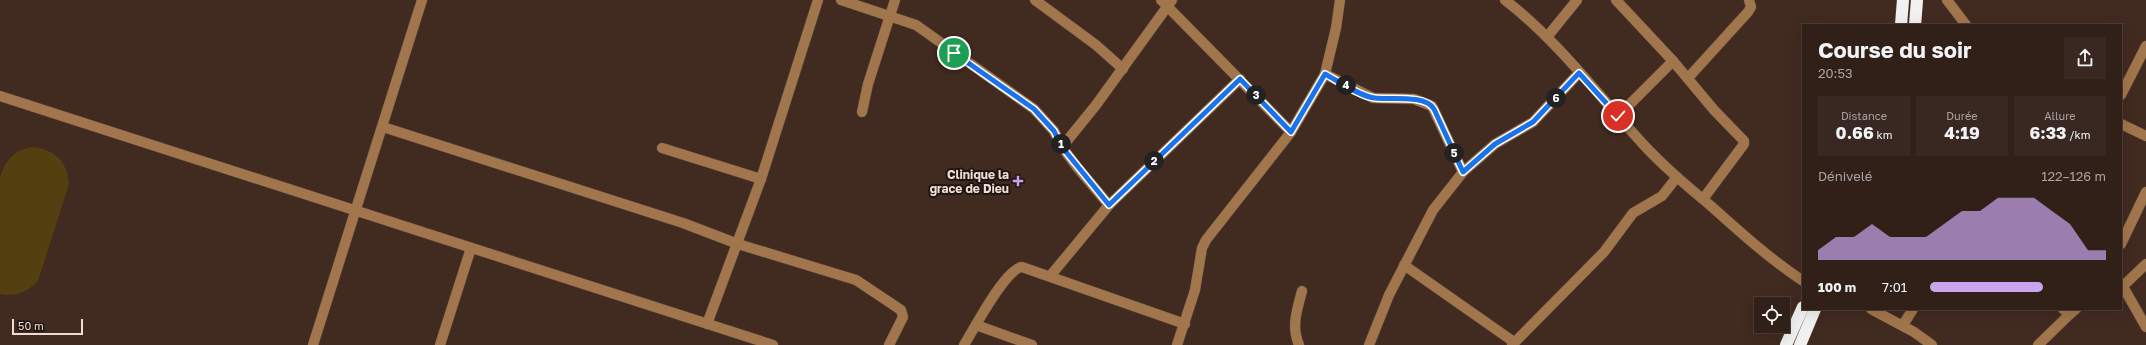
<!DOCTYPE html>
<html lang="fr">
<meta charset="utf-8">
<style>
body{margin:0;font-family:"Golos Text",sans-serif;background:#392821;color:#f1f3f6;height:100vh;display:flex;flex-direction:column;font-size:15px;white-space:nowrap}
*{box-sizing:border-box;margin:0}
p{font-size:13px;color:#a8a3a2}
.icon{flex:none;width:22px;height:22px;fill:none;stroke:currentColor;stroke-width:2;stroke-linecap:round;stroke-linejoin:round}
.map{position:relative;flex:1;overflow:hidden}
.side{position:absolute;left:1802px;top:24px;width:320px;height:286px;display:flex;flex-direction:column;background:#312018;border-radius:0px;box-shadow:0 4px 16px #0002,0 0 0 1px #4c3e37}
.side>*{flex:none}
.controls{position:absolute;left:1754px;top:297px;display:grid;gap:8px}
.controls a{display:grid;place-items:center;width:36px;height:36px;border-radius:0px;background:#312018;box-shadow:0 4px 16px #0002,0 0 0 1px #4c3e37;font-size:20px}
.scale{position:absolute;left:12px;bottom:10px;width:71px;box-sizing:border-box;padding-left:4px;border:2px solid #edddd7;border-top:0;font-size:11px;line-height:14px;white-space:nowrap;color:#edddd7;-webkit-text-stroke:3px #201511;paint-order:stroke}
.pin{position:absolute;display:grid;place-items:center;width:34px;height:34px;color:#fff;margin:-17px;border:2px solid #fff;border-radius:50%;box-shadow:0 1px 4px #0007}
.km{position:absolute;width:20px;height:20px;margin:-10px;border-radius:50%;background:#222;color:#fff;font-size:11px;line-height:20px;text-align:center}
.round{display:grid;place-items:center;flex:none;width:42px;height:42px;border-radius:0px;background:#392821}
.overview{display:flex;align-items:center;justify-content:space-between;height:68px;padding:0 16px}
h1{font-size:22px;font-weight:700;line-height:30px}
.figures{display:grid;grid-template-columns:repeat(3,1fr);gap:6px;height:68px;padding:4px 16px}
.figures div{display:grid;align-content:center;border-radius:0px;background:#392821;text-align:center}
.figures b{font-size:17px;font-weight:700}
.figures small{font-size:11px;font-weight:400}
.figures p{font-size:11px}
.chart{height:112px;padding:8px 16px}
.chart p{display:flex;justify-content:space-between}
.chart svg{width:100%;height:72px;margin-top:4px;fill:#c9a5ee;opacity:.7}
ul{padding:0 16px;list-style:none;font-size:13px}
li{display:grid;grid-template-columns:64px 48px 1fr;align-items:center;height:30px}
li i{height:10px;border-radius:5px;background:#c9a5ee}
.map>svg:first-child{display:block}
.green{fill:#543f10}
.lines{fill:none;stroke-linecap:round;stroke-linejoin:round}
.minor-casing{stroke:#5d473d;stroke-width:11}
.highway-casing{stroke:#5d473d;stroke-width:13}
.minor{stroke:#a2764c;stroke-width:10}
.highway{stroke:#f1f1f1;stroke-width:12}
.route-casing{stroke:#fff;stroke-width:8}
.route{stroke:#1a73e8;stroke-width:5}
.poi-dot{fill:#c9a5ee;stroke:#201511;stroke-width:1.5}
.labels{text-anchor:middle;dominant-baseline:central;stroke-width:4;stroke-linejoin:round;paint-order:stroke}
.poi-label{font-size:12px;font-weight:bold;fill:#edddd7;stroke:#201511;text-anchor:end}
</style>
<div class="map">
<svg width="2146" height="345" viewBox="0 0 2146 345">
<rect width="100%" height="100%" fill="#412a20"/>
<path class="green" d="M33 147C55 150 67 161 69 184L38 281C27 292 16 297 0 294V178C6 159 14 150 33 147Z"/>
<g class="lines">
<defs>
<g id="minor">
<polyline points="841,0 916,25 1034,109 1054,131 1062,147 1077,167 1109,205 1240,79"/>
<polyline points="1035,0 1096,45 1123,69"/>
<polyline points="1161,0 1291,132"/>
<path d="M1505 0C1556 39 1598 95 1642 143 1663 166 1687 186 1711 206 1741 233 1770 259 1803 281"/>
<polyline points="1616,0 1673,61 1714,110 1744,141 1744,144 1703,199"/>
<polyline points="1947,0 1966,25"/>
<polyline points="1547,37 1577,0"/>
<polyline points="1325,74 1373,98 1414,99 1432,106 1463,172"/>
<polyline points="1688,78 1748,12 1751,7 1749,0"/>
<polyline points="2121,95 2146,46"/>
<polyline points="0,96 773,345"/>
<polyline points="862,112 868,84 895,0"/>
<polyline points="1618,116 1673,61"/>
<polyline points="2121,124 2146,136"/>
<polyline points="383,127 683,223 738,244 856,280 901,310 903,317 889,345"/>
<polyline points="1062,147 1096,105 1172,0"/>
<polyline points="662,148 761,179"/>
<polyline points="2121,244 2146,192"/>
<polyline points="1404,265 1514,342"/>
<polyline points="1051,275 1109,205"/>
<polyline points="2121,283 2146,327"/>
<polyline points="2123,286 2146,264"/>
<polyline points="1871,309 1914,332 1932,345"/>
<polyline points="2063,309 2070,314 2076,309"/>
<polyline points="707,324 761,179 818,0"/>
<polyline points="976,325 1032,345"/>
<polyline points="1903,325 1913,309"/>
<polyline points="313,345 422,0"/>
<polyline points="440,345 471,248"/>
<path d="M964 345C974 329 1005 269 1022 267L1185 324"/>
<polyline points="1177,345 1195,290 1202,248 1206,240 1291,132 1325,74 1336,28 1340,0"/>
<path d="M1299 345C1291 326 1297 310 1302 291"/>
<polyline points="1369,345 1389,295 1433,210 1463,172 1495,144 1533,122 1579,73"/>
<polyline points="1512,345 1604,252 1633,213 1662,196 1677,177"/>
<polyline points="2038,345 2070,314"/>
</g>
<g id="highway">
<polyline points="1901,25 1903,0"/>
<polyline points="1915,25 1917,0"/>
<polyline points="1786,345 1803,307"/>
<polyline points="1800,345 1815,309"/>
</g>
</defs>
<use href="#minor" class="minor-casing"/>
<use href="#highway" class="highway-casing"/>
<use href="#minor" class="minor"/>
<use href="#highway" class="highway"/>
</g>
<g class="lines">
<defs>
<path id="route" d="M954 53 1034 109 1054 131 1062 147 1109 205 1240 79 1291 132 1325 74C1338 81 1361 97 1375 98 1389 100 1425 94 1434 109L1463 172 1495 144 1533 122 1579 73 1618 116"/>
</defs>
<use href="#route" class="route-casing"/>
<use href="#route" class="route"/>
</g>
<path class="poi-dot" d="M1016 175h4v4h4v4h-4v4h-4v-4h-4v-4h4z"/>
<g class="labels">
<g class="poi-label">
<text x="1009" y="174">Clinique la<tspan x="1009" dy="14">grace de Dieu</tspan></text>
</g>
</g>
</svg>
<div class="controls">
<a><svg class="icon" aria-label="locate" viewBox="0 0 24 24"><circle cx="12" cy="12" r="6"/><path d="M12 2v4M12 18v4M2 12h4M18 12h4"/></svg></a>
</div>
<div class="scale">50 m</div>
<div class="pin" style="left:954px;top:53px;background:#1e9e55"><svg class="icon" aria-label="arrive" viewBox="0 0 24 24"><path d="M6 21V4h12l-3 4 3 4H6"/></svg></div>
<div class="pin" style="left:1618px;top:116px;background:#d93025"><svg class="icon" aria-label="check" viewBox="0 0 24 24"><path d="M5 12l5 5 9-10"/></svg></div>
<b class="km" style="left:1061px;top:144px">1</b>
<b class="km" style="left:1154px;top:161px">2</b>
<b class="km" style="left:1256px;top:95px">3</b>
<b class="km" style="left:1346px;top:85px">4</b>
<b class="km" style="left:1454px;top:153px">5</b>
<b class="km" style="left:1556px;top:98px">6</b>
<section class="side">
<div class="overview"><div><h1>Course du soir</h1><p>20:53</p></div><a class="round"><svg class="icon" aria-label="share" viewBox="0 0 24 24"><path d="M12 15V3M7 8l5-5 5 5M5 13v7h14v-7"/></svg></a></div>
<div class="figures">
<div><p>Distance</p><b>0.66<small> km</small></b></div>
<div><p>Durée</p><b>4:19</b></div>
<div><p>Allure</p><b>6:33<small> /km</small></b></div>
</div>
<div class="chart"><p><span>Dénivelé</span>122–126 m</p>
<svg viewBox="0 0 160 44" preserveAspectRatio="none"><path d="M0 44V38L10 30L20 30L30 22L40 30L50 30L60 30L70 22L80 14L90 14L100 6L110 6L120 6L130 14L140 22L150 38L160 38V44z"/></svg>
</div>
<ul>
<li><b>100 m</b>7:01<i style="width:64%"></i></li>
</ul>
</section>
</div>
